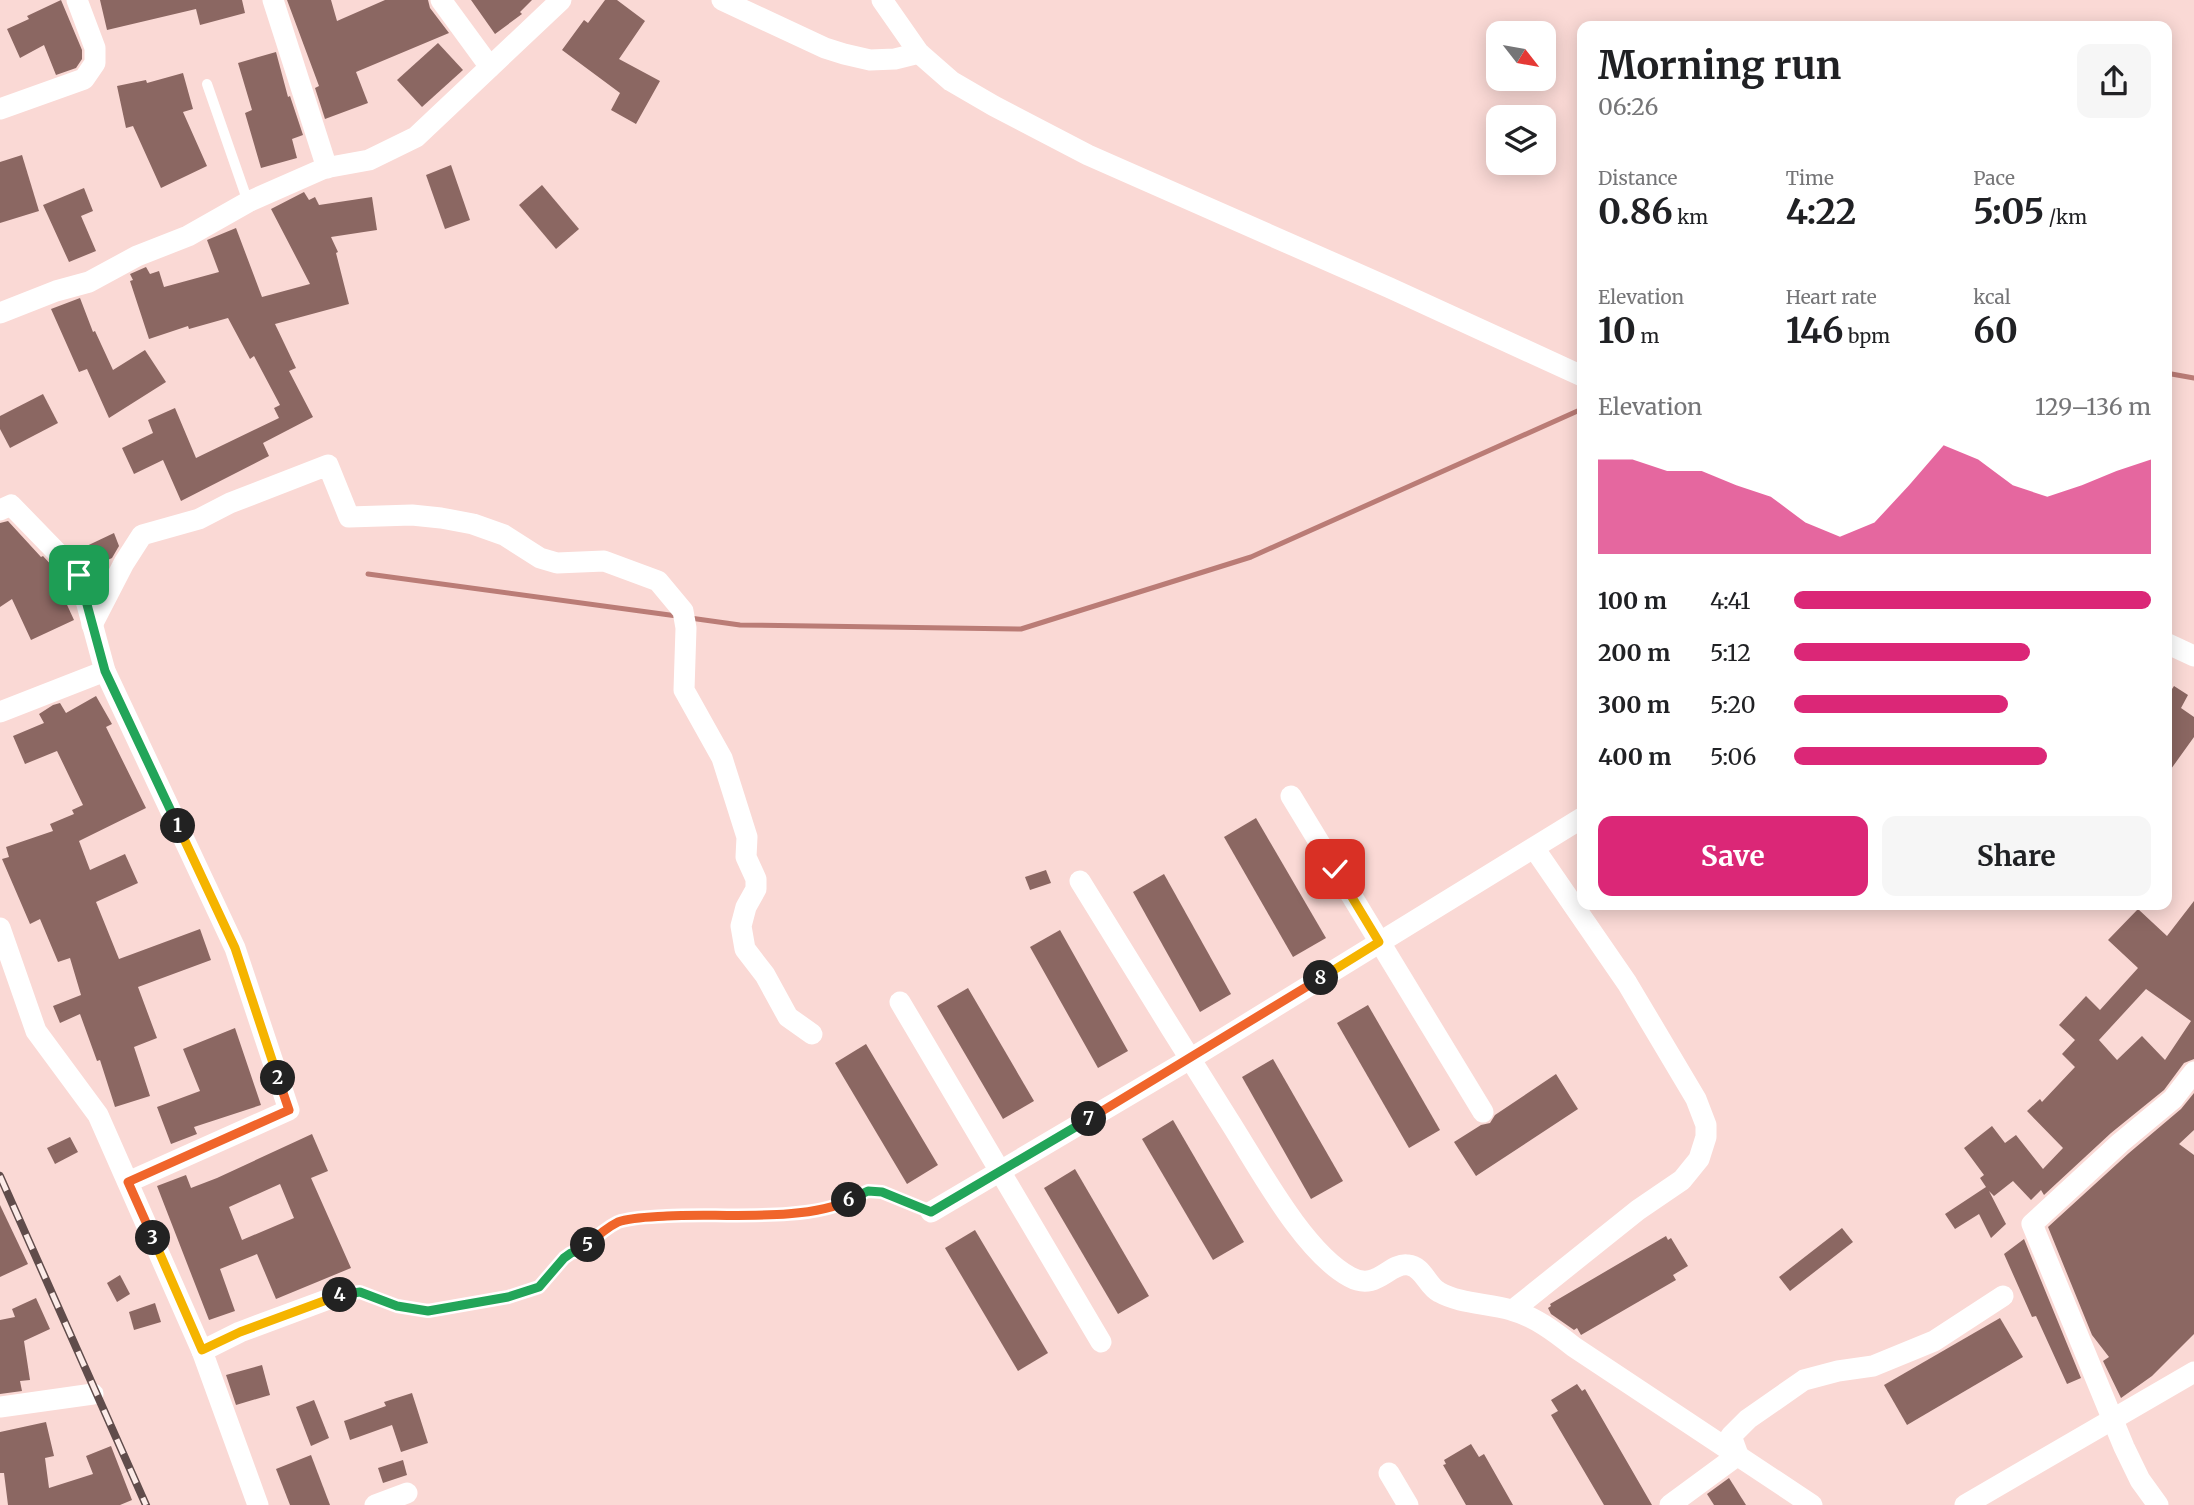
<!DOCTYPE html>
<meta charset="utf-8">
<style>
body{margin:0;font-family:Merriweather,serif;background:#f6f6f6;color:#202124;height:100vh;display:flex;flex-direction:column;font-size:26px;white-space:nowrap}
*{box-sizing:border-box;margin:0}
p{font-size:23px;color:#757577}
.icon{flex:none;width:38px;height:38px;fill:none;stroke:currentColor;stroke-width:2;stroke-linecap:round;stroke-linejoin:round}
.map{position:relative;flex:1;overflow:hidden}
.sheet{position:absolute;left:1577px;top:21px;width:595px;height:889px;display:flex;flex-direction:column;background:#fff;border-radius:14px;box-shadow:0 4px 18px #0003}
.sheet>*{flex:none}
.needle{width:46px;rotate:121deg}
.fabs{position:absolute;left:1486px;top:21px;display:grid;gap:14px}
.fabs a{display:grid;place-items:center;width:70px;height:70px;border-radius:14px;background:#fff;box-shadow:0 4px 18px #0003;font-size:35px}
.pin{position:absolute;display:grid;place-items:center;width:60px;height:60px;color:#fff;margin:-30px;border-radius:14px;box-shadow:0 4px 10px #0006}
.km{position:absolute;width:35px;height:35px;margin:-18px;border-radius:50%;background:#222;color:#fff;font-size:19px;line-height:35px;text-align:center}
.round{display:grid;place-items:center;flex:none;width:74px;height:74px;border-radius:14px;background:#f6f6f6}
.head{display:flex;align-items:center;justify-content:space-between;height:119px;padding:0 21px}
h1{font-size:38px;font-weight:700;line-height:52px}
.metrics{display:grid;grid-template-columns:repeat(3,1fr);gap:10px;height:119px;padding:7px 21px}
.metrics div{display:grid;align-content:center}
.metrics b{font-size:35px;font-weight:700}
.metrics small{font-size:19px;font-weight:400}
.metrics p{font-size:19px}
.chart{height:196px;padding:14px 21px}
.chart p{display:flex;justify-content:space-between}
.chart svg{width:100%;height:126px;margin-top:7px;fill:#db2777;opacity:.7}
.primary-button{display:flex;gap:14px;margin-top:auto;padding:14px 21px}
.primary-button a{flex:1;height:80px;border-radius:14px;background:#db2777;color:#fff;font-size:28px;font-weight:700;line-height:80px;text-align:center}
.primary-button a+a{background:#f6f6f6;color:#202124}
ul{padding:0 21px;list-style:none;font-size:23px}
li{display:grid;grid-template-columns:112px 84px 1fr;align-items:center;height:52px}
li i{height:18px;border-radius:9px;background:#db2777}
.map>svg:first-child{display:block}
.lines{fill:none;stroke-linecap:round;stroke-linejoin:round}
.stream{stroke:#ba7c76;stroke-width:5}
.building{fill:#8b6762;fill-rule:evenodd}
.path{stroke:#967e7b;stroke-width:3.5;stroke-dasharray:5 3.5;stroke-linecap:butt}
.service{stroke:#fff;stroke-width:10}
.minor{stroke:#fff;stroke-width:21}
.rail-casing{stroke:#604c4b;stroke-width:8}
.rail{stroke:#fcebe8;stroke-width:5;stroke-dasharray:16;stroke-linecap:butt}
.split-1-casing{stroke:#fff;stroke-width:14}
.split-2-casing{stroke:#fff;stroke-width:14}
.split-3-casing{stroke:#fff;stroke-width:14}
.split-4-casing{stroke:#fff;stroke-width:14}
.split-5-casing{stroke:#fff;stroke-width:14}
.split-6-casing{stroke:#fff;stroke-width:14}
.split-7-casing{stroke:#fff;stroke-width:14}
.split-8-casing{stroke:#fff;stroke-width:14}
.split-9-casing{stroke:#fff;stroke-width:14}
.split-1{stroke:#22a559;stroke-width:9}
.split-2{stroke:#f5b400;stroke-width:9}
.split-3{stroke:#f0652b;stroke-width:9}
.split-4{stroke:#f5b400;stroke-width:9}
.split-5{stroke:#22a559;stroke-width:9}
.split-6{stroke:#f0652b;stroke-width:9}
.split-7{stroke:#22a559;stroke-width:9}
.split-8{stroke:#f0652b;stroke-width:9}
.split-9{stroke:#f5b400;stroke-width:9}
</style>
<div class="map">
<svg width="2194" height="1505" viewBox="0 0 2194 1505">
<rect width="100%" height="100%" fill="#fad9d5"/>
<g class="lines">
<g class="stream">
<polyline points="2166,373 2194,378"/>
<polyline points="368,574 677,616"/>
<polyline points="690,618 740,625 1021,629 1251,557 1582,409"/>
</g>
</g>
<g class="building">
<polygon points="61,0 82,50 82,59 76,68 56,75 44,45 20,58 7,29 29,19 27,16"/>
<polygon points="100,0 242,0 245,13 200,25 196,9 107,30"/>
<polygon points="287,0 331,0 337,21 385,0 428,0 430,8 449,33 356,72 368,103 325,119 315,88 319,86"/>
<polygon points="471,0 532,0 520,12 522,14 495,34"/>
<polygon points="605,0 617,0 645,21 619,59 660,81 636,124 611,110 620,93 562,50 584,20 588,23"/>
<polygon points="438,43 463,70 422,107 397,80"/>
<polygon points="276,52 288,97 290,96 303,135 292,139 297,158 261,168 245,113 252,110 238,63"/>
<polygon points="183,73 193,109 183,112 207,166 161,188 133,126 126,128 117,86 146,80 147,83"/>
<polygon points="22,155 39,211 0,223 0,162"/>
<polygon points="451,165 470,220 445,229 426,175"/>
<polygon points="542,185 579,229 556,249 519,205"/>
<polygon points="84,188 93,211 81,216 96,251 69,262 43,205"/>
<polygon points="304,192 309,200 315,197 319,205 372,197 377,230 331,237 338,252 336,253 349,304 275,324 296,368 289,371 313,417 263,443 269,456 181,501 163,460 134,474 122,448 153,433 148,420 175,408 196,458 279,418 274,408 280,405 254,356 250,359 228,318 189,329 188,326 149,339 130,281 133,280 130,274 146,267 150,274 159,271 164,287 219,272 207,240 236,228 262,297 310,284 271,209"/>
<polygon points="80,298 93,332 95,331 113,370 145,350 166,382 109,418 87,369 79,372 51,309"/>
<polygon points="43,394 58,423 10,448 0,429 0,416"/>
<polygon points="8,521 41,557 43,556 54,568 60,579 56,581 74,620 31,640 12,599 0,607 0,523"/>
<polygon points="114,533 119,546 112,558 90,568 76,551"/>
<polygon points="2174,686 2188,695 2181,708 2194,717 2194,737 2166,776 2166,698"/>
<polygon points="96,696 112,724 106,727 146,808 79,841 90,870 125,854 138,883 96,902 119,959 200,929 211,960 138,987 157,1038 134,1047 150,1096 115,1107 100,1060 97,1061 80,1014 60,1023 53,1006 81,995 70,958 58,962 40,919 30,924 2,859 9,857 6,847 53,831 50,824 74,814 72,810 83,805 57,751 25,764 13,736 44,723 39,714 53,705 60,703 66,713"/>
<polygon points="1256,818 1326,938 1293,957 1224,837"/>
<polygon points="1046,870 1051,883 1030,890 1025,877"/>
<polygon points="1164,874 1231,994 1200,1012 1133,892"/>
<path d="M2194 901V1059L2184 1063 2164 1090 2111 1133 2044 1195 2041 1190 2031 1200 2013 1181 1994 1196 1989 1191 2006 1224 1991 1238 1979 1214 1955 1229 1945 1214 1986 1187 1980 1178 1984 1175 1964 1148 1992 1126 2005 1143 2016 1135 2043 1169 2063 1148 2027 1111 2040 1099 2042 1102 2075 1067 2062 1054 2075 1040 2059 1025 2086 996 2100 1010 2138 968 2108 940 2138 909 2167 936ZM2146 989 2191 1021 2165 1060 2142 1036 2117 1060 2099 1040Z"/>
<polygon points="1060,930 1128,1051 1098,1068 1030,947"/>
<polygon points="968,988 1034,1101 1003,1119 937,1006"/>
<polygon points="1368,1005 1440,1130 1409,1148 1337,1023"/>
<polygon points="235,1028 261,1105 194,1127 197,1134 171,1144 157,1107 200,1091 183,1049"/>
<polygon points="866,1044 938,1165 907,1184 835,1063"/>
<polygon points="1273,1059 1343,1181 1311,1199 1242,1077"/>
<polygon points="1556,1074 1578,1109 1476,1176 1454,1142 1481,1125 1490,1123 1495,1115"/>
<polygon points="2194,1093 2194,1130 2179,1144 2194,1155 2194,1334 2152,1376 2121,1398 2103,1361 2109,1357 2092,1335 2048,1227 2129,1153 2181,1109"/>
<polygon points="1173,1120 1244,1242 1213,1260 1142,1139"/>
<path d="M312 1134 328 1171 311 1178 351 1268 276 1299 257 1254 220 1269 235 1311 209 1320 157 1186 186 1175 191 1188 217 1178ZM280 1184 294 1218 242 1240 229 1207Z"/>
<polygon points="70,1137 78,1152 55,1164 47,1148"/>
<polygon points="1075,1169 1149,1296 1118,1314 1044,1188"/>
<polygon points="0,1205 28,1264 0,1277"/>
<polygon points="1842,1228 1853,1242 1790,1291 1779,1277"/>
<polygon points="975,1230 1048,1353 1018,1371 945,1248"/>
<polygon points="1666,1236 1668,1240 1671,1238 1688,1266 1673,1275 1676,1280 1581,1335 1577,1328 1574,1330 1551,1314 1548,1308 1551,1306 1550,1304"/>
<polygon points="2024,1239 2081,1378 2067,1384 2036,1316 2032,1317 2004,1254"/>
<polygon points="120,1275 130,1294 117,1302 107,1283"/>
<polygon points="36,1298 50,1329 24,1341 30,1380 20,1381 22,1391 0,1394 0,1320 15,1317 12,1309"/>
<polygon points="155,1303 161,1322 134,1330 129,1312"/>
<polygon points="2000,1318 2023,1357 1907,1425 1884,1385"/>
<polygon points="262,1365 270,1395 236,1405 226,1375"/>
<polygon points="1577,1384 1582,1391 1585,1389 1652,1505 1604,1505 1551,1415 1558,1411 1551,1400"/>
<polygon points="412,1393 428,1443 401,1452 392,1425 350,1440 344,1421 386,1406 384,1402"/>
<polygon points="314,1400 329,1438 311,1446 296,1407"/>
<polygon points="46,1422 54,1456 45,1458 49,1488 93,1474 86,1456 111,1446 132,1500 120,1505 8,1505 4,1473 0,1473 0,1432"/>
<polygon points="1471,1444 1479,1457 1484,1454 1513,1505 1466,1505 1443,1465 1446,1464 1444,1460"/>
<polygon points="311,1455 330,1505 290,1505 276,1469"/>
<polygon points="403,1460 407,1475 383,1483 378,1468"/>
<polygon points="1729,1478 1746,1505 1714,1505 1707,1494"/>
</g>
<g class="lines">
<polyline class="path" points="356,1292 368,1295 397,1306 428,1311 508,1297 539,1287 564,1258 571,1253 583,1250 601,1232 620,1221 683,1215 792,1213 830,1207 868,1191 882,1192 916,1206"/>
<polyline class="service" points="207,84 248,202"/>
<g class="minor">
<polyline points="273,0 327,168"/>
<polyline points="441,0 490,67"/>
<polyline points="722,0 825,48 844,54 870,60 895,59 919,53"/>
<polyline points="882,0 919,53 951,81 994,106 1088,155 1390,288 1582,376"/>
<polyline points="0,109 84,79 95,63 95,48 77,0"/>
<polyline points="0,313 56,291 89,282 137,256 188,236 248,202 325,168 369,160 416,137 561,0"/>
<polyline points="0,510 11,505 79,575 105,671 235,948 289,1110 128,1182"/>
<polyline points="92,625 124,563 142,535 199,519 230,503 328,465 349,517 412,515 441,518 473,524 504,535 540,558 557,563 604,561 658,581 683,611 686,628 684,690 722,758 747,837 746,857 756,879 756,889 746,907 741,926 745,949 765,975 788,1017 812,1034"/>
<polyline points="2166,643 2194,656"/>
<polyline points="0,712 105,671"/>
<polyline points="1291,796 1483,1112"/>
<path d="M1080 881C1129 961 1178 1040 1228 1119 1257 1164 1303 1252 1350 1277 1377 1292 1389 1262 1408 1265 1423 1266 1427 1286 1439 1292 1460 1304 1488 1303 1511 1310 1534 1316 1555 1332 1574 1347L1812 1505"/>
<polyline points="0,928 36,1031 98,1115 202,1351 258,1505"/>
<polyline points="900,1002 1101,1342"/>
<polyline points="931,1212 1190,1059 1582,818"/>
<polyline points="1513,1310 1638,1210 1682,1180 1699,1159 1706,1137 1706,1125 1696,1099 1627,983 1534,848"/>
<polyline points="202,1351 240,1332 337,1296"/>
<polyline points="0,1407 93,1394"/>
<polyline points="1389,1473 1408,1505"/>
<polyline points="375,1505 407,1493"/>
<polyline points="1670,1505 1738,1455 1731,1436 1748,1419 1804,1380 1838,1371 1873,1366 1934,1341 2003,1296"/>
<polyline points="1965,1505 2194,1372"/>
<polyline points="2158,1505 2140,1480 2124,1447 2032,1224 2120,1143 2173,1099 2194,1072"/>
</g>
<defs>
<polyline id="rail" points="0,1176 146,1505"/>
</defs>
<use href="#rail" class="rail-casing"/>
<use href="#rail" class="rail"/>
</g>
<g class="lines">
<defs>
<polyline id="split-1" points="79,575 105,671 178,826"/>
<polyline id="split-2" points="178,826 235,948 278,1078"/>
<polyline id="split-3" points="153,1238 128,1182 289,1110 278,1078"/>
<polyline id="split-4" points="153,1238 202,1350 240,1332 340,1295"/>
<polyline id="split-5" points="340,1295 360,1292 397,1306 428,1311 508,1297 539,1287 564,1258 571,1253 583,1250 588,1245"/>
<path id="split-6" d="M588 1245C597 1236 606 1228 618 1222 632 1217 652 1217 667 1216 715 1213 809 1222 849 1200"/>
<polyline id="split-7" points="849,1200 868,1191 882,1192 931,1212 1089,1119"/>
<polyline id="split-8" points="1089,1119 1321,978"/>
<polyline id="split-9" points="1321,978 1379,942 1335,869"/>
</defs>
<use href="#split-1" class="split-1-casing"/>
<use href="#split-2" class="split-2-casing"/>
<use href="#split-3" class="split-3-casing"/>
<use href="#split-4" class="split-4-casing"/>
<use href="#split-5" class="split-5-casing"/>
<use href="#split-6" class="split-6-casing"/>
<use href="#split-7" class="split-7-casing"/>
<use href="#split-8" class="split-8-casing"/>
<use href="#split-9" class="split-9-casing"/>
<use href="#split-1" class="split-1"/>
<use href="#split-2" class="split-2"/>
<use href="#split-3" class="split-3"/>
<use href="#split-4" class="split-4"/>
<use href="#split-5" class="split-5"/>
<use href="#split-6" class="split-6"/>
<use href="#split-7" class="split-7"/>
<use href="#split-8" class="split-8"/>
<use href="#split-9" class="split-9"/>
</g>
</svg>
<div class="fabs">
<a><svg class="needle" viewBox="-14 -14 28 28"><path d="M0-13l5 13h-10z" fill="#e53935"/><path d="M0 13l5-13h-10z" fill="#757577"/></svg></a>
<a><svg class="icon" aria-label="layers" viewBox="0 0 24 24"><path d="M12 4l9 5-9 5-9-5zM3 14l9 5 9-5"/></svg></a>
</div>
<div class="pin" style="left:79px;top:575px;background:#1e9e55"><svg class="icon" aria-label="arrive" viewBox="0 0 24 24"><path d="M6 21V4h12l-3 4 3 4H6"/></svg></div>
<div class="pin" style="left:1335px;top:869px;background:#d93025"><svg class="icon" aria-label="check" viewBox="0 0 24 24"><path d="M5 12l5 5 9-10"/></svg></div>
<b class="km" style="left:178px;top:826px">1</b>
<b class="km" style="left:278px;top:1078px">2</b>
<b class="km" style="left:153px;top:1238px">3</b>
<b class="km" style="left:340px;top:1295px">4</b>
<b class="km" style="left:588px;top:1245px">5</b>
<b class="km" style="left:849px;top:1200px">6</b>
<b class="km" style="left:1089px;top:1119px">7</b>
<b class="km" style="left:1321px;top:978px">8</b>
<section class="sheet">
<div class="head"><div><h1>Morning run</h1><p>06:26</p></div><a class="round"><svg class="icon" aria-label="share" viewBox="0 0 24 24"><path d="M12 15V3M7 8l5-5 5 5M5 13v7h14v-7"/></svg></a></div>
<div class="metrics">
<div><p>Distance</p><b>0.86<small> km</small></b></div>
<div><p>Time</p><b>4:22</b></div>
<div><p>Pace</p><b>5:05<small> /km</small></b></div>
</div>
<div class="metrics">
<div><p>Elevation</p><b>10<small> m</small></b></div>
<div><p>Heart rate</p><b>146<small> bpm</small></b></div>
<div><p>kcal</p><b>60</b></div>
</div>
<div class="chart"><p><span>Elevation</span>129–136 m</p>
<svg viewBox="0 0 160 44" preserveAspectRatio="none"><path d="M0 44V11L10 11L20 15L30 15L40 20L50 24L60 33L70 38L80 33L90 20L100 6L110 11L120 20L130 24L140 20L150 15L160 11V44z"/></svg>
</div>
<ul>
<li><b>100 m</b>4:41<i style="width:100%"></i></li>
<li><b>200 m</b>5:12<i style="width:66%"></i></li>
<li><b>300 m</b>5:20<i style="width:60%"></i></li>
<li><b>400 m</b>5:06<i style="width:71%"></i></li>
</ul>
<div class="primary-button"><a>Save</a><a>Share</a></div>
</section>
</div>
